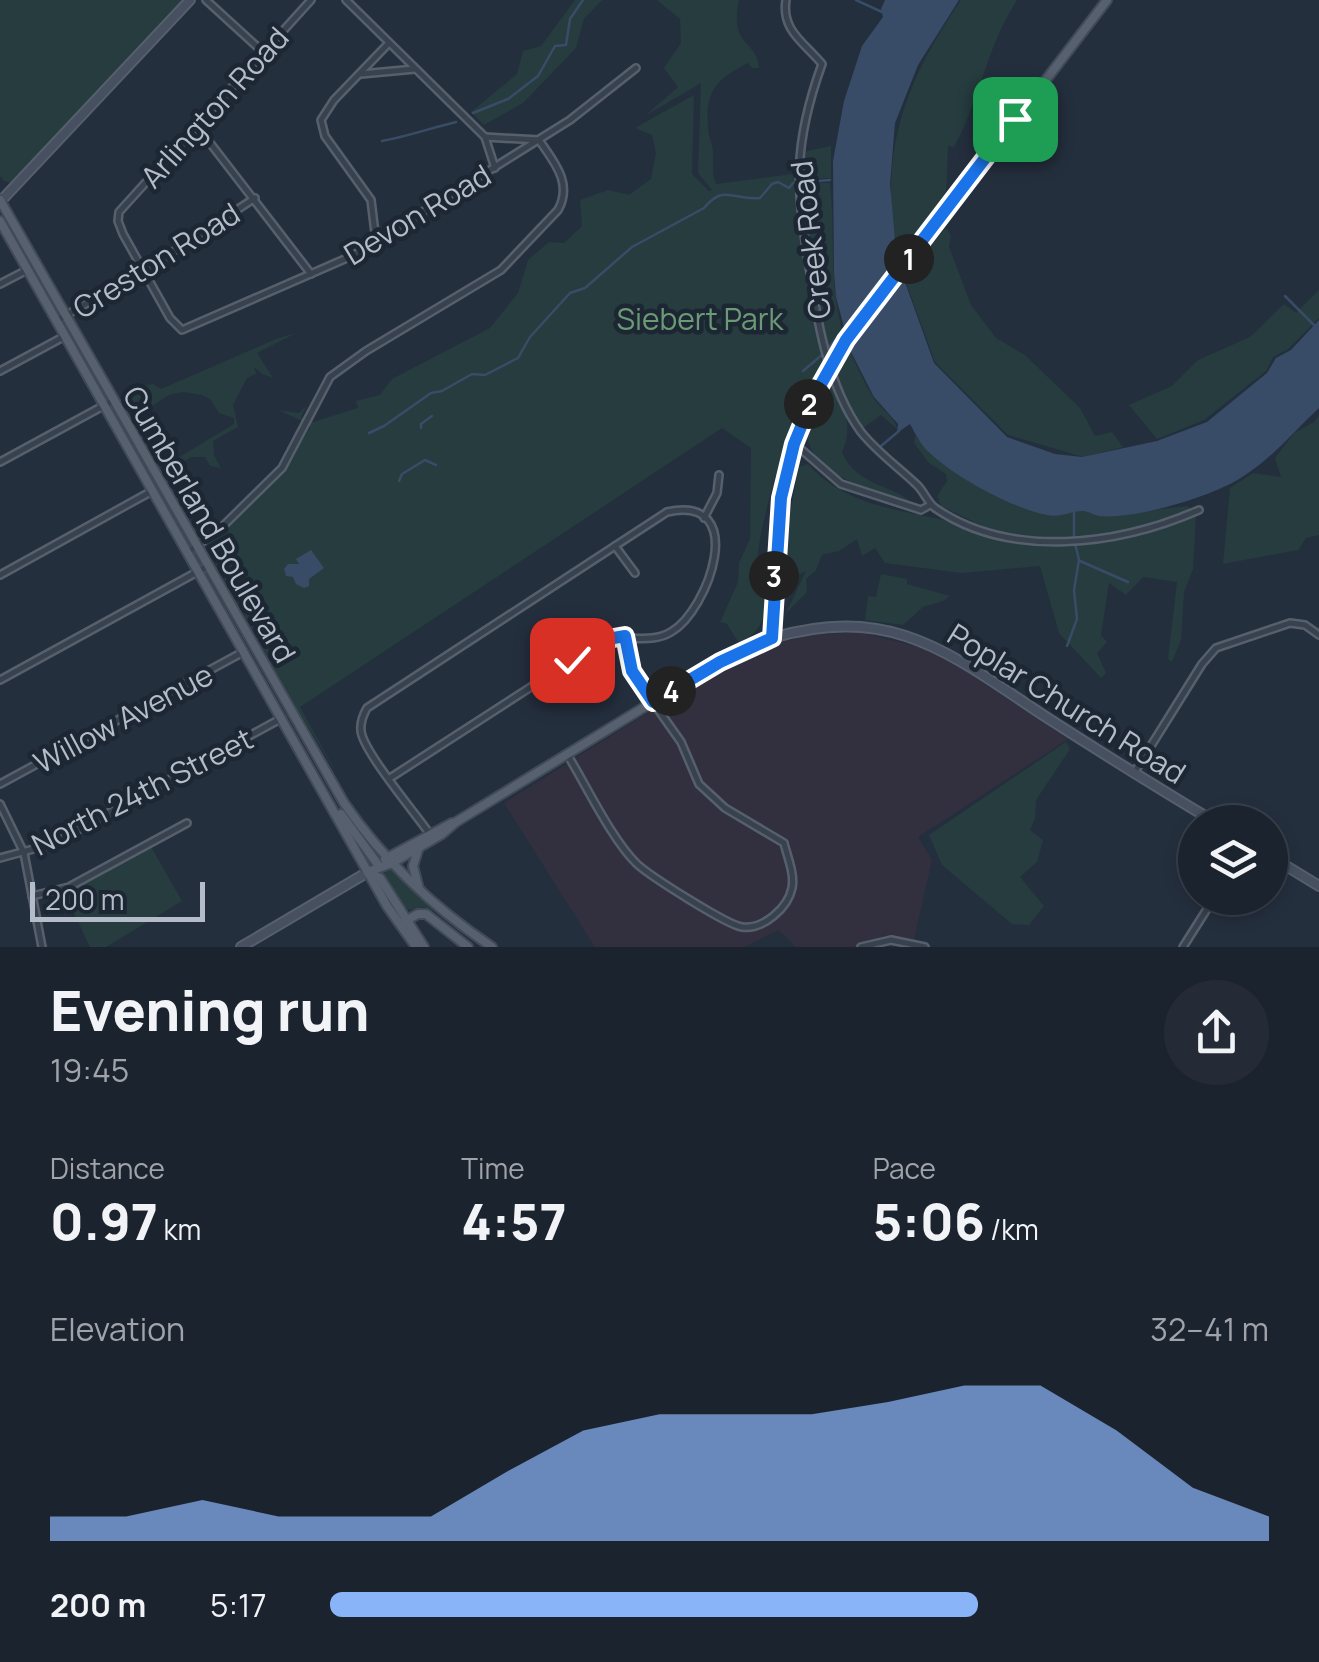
<!DOCTYPE html>
<meta charset="utf-8">
<style>
body{margin:0;font-family:Manrope,sans-serif;background:#242b36;color:#f1f3f6;height:100vh;display:flex;flex-direction:column;font-size:38px;white-space:nowrap}
*{box-sizing:border-box;margin:0}
p{font-size:32px;color:#a0a4aa}
.icon{flex:none;width:55px;height:55px;fill:none;stroke:currentColor;stroke-width:2;stroke-linecap:round;stroke-linejoin:round}
.map{position:relative;height:947px;overflow:hidden}
.drawer{display:flex;flex-direction:column;background:#1b232e;flex:1}
.drawer>*{flex:none}
.controls{position:absolute;left:1178px;top:805px;display:grid;gap:20px}
.controls a{display:grid;place-items:center;width:110px;height:110px;border-radius:50%;background:#1b232e;box-shadow:0 5px 15px #0003,0 0 0 2px #39404a;font-size:50px}
.scale{position:absolute;left:30px;bottom:25px;width:175px;box-sizing:border-box;padding-left:10px;border:5px solid #b4bcc9;border-top:0;font-size:28px;line-height:35px;white-space:nowrap;color:#b4bcc9;-webkit-text-stroke:8px #1d2633;paint-order:stroke}
.pin{position:absolute;display:grid;place-items:center;width:85px;height:85px;color:#fff;margin:-42px;border-radius:20px;box-shadow:0 5px 15px #0006}
.km{position:absolute;width:50px;height:50px;margin:-25px;border-radius:50%;background:#222;color:#fff;font-size:28px;line-height:50px;text-align:center}
.round{display:grid;place-items:center;flex:none;width:105px;height:105px;border-radius:52px;background:#242b36}
.headline{display:flex;align-items:center;justify-content:space-between;height:170px;padding:0 50px}
h1{font-size:55px;font-weight:800;line-height:75px}
.figures{display:grid;grid-template-columns:repeat(3,1fr);gap:15px;height:170px;padding:10px 50px}
.figures div{display:grid;align-content:center}
.figures b{font-size:50px;font-weight:800}
.figures small{font-size:28px;font-weight:400}
.figures p{font-size:28px}
.chart{height:280px;padding:20px 50px}
.chart p{display:flex;justify-content:space-between}
.chart svg{width:100%;height:180px;margin-top:10px;fill:#8ab4f8;opacity:.7}
ul{padding:0 50px;list-style:none;font-size:32px}
li{display:grid;grid-template-columns:160px 120px 1fr;align-items:center;height:75px}
li i{height:25px;border-radius:12px;background:#8ab4f8}
.map>svg:first-child{display:block}
.medical{fill:#32303f}
.green{fill:#263c3f}
.water{fill:#394c67}
.lines{fill:none;stroke-linecap:round;stroke-linejoin:round}
.stream{stroke:#394c67;stroke-width:2.5}
.street-casing{stroke:#565f6c;stroke-width:10}
.secondary-casing{stroke:#565f6c;stroke-width:12}
.primary-casing{stroke:#414a57;stroke-width:12}
.street{stroke:#38414e;stroke-width:5}
.secondary{stroke:#465061;stroke-width:8}
.primary{stroke:#56606e;stroke-width:8}
.primary-bridge-casing{stroke:#414a57;stroke-width:12;stroke-linecap:butt}
.primary-bridge{stroke:#56606e;stroke-width:8}
.route-casing{stroke:#fff;stroke-width:20}
.route{stroke:#1a73e8;stroke-width:12}
.labels{text-anchor:middle;dominant-baseline:central;stroke-width:9;stroke-linejoin:round;paint-order:stroke}
.street-label{font-size:30px;fill:#b4bcc9;stroke:#1d2633}
.park-label{font-size:30px;fill:#6b9a76;stroke:#1d2633}
</style>
<div class="map">
<svg width="1319" height="947" viewBox="0 0 1319 947">
<rect width="100%" height="100%" fill="#242f3e"/>
<polygon class="medical" points="857,632 924,648 956,665 1068,739 918,837 932,860 914,939 885,936 853,947 796,947 779,930 744,947 595,947 504,803 700,680 771,645 805,636"/>
<g class="green">
<polygon points="0,0 186,0 13,183 4,181 0,176"/>
<polygon points="575,0 602,0 584,19 576,48 523,103 484,125 471,112 517,74 523,51 541,46"/>
<path d="M657 0H739C729 49 757 38 759 68H752L748 63C717 79 705 90 708 127 708 136 713 144 713 152 714 165 711 171 716 184L793 174 811 304 824 360 814 382 804 388 811 386C789 425 752 538 757 582L768 556C766 591 775 627 739 643L727 624 720 622 738 582 739 563 750 539 751 448 722 428 300 707 338 776 297 709 206 546 275 481 310 428 309 424 278 410 299 413 306 406 301 418 313 422 358 408 356 401 380 395 392 379 490 328 518 293 528 260 549 242 564 243 582 226 580 200 608 190 629 195 651 179 656 153 652 135 635 128 694 95 692 174 709 191 712 190 698 173 701 83 645 116 678 87 664 68 681 43 680 19Z"/>
<path d="M961 0H1017C986 47 980 101 954 147L948 146 946 195 898 261C896 235 890 207 891 182 894 112 922 57 961 0Z"/>
<polygon points="831,146 831,178 806,179 809,174 817,175 818,168 802,162 803,152"/>
<path d="M799 183H830C836 236 827 294 847 344 855 363 864 383 875 400 882 410 895 417 897 429L881 415 863 428C818 356 811 266 799 183Z"/>
<polygon points="946,228 951,235 949,247 971,305 996,338 1025,355 1080,408 1095,436 1112,432 1123,447 1083,457 1008,435 935,362 904,277"/>
<polygon points="1319,290 1319,318 1288,349 1273,357 1266,371 1204,420 1157,439 1129,405 1172,386 1198,360 1250,337 1284,304 1296,313"/>
<polygon points="296,333 257,353 273,378 262,374 254,367 256,374 247,378 233,405 238,427 213,441 214,455 221,468 210,466 205,457 191,457 176,467 176,459 234,424 234,418 219,413 210,399 202,395 184,392 171,394 142,412 133,413 124,397 136,387 153,384 161,389 276,339"/>
<path d="M830 378C842 403 855 426 842 452 856 487 894 483 917 507 887 498 801 472 808 429 810 411 822 393 830 378Z"/>
<polygon points="1319,415 1319,535 1306,538 1298,550 1223,564 1230,488 1253,473 1281,477 1275,458 1294,433 1314,422"/>
<path d="M915 436 941 462 984 488 1045 515 1081 510 1100 516 1188 506 1196 514 1193 569 1184 592 1181 640 1172 662 1168 659 1177 582 1143 577 1126 595 1109 583 1101 635 1107 642 1097 653 1106 673 1101 678 1059 633 1040 566 961 573 885 563 875 548 862 556 857 539 839 551 822 555 816 570 806 579 807 592 786 613 806 571 785 581C782 543 792 504 799 467L808 464C843 504 894 509 944 520 959 523 973 531 989 535 1001 538 1015 539 1028 540L993 531 941 506 937 496 947 481 946 474 929 463 914 443Z"/>
<polygon points="881,574 907,579 907,584 950,596 943,601 923,607 903,625 865,620 868,596 876,597"/>
<polygon points="1066,742 1070,749 1036,800 1035,819 1030,830 1043,840 1037,862 1020,877 1044,906 1029,925 1012,924 942,865 929,835"/>
<polygon points="151,847 182,901 106,947 90,947 64,892"/>
<polygon points="392,867 435,908 432,911 424,907 410,910 401,904 382,872"/>
</g>
<g class="water">
<path d="M885 0H959L918 65 895 123 890 184 897 260 934 363 1007 437 1055 454 1082 457 1157 441 1207 422 1267 373 1276 358 1291 350 1319 320V408C1293 432 1270 461 1239 479 1210 497 1133 520 1099 516 1094 515 1089 512 1084 511 1072 510 1061 518 1047 515 1014 509 957 478 932 455 921 446 916 435 910 424L897 433 898 424 874 397 850 350 836 297 834 272 833 161 844 101 862 46 883 17 881 9Z"/>
<polygon points="311,550 324,568 309,579 309,586 304,588 296,584 293,577 286,576 284,569 288,564 299,564 296,559"/>
</g>
<g class="lines">
<g class="stream">
<polyline points="856,0 882,12"/>
<polyline points="473,113 508,99 538,76 555,46 566,45 570,19 583,0"/>
<path d="M382 141C408 136 431 128 456 122"/>
<polyline points="1285,296 1319,330"/>
<polyline points="828,348 844,330"/>
<polyline points="803,371 823,354"/>
<polyline points="421,428 421,424 432,416"/>
<path d="M369 433 384 426 431 393 442 391 472 374 485 375 518 358 530 337 570 293 585 288 632 247 704 208C725 183 734 201 760 198L772 184 778 182 789 188 793 183 830 180"/>
<polyline points="881,446 899,431"/>
<polyline points="399,481 402,474 425,460 436,465"/>
<polyline points="1080,561 1128,582"/>
<polyline points="1067,646 1077,619 1074,590 1079,560 1074,539 1074,511"/>
</g>
<defs>
<g id="street">
<polyline points="206,0 264,53"/>
<polyline points="311,0 119,212 118,221 123,234 170,318 182,330 354,255 570,120 636,68"/>
<polyline points="346,0 485,137 495,168"/>
<path d="M786 0C781 31 805 43 822 64 792 147 796 188 810 273 818 326 829 388 861 432 877 452 898 467 916 484 924 491 927 502 935 508 1011 560 1119 545 1199 510"/>
<polyline points="361,74 415,69"/>
<polyline points="197,126 311,274"/>
<polyline points="376,241 371,200 325,136 321,120 334,100 389,43"/>
<polyline points="0,284 27,270"/>
<polyline points="56,321 150,267 255,198"/>
<polyline points="0,371 65,336"/>
<polyline points="795,444 841,484 921,510 930,505"/>
<polyline points="0,462 114,400"/>
<polyline points="704,518 717,493 719,475"/>
<polyline points="615,546 635,573"/>
<path d="M187 553 222 527 282 468 330 377 366 351 501 270 558 210C573 183 554 162 539 140L485 137"/>
<polyline points="0,575 152,491"/>
<polyline points="0,680 208,566"/>
<path d="M567 754C586 785 612 840 637 864 650 876 727 925 742 927 763 930 788 908 792 888 795 874 787 856 784 843L725 808 699 784 681 742 631 671 625 636"/>
<polyline points="1134,773 1202,664 1216,648 1290,623 1305,625 1319,635"/>
<path d="M390 778 602 641C625 633 649 645 671 632 709 610 750 494 667 512L367 708C363 715 360 722 361 731 363 751 415 813 429 833"/>
<polyline points="0,784 243,652"/>
<polyline points="0,804 24,853 42,947"/>
<polyline points="0,858 52,844 282,718"/>
<polyline points="32,896 69,887 187,823"/>
<polyline points="861,947 891,940 925,947"/>
<polyline points="1183,947 1214,898"/>
</g>
<g id="secondary">
<polyline points="0,202 190,0"/>
<path d="M772 638C894 603 950 654 1046 717 1102 753 1158 788 1215 822"/>
<polyline points="1270,856 1319,886"/>
<polyline points="241,947 368,872"/>
</g>
<g id="primary">
<path d="M0 200 344 803C384 861 434 908 492 947"/>
<polyline points="0,221 387,906 416,947"/>
<polyline points="914,252 1107,0"/>
<polyline points="341,814 379,866"/>
<polyline points="418,850 413,866 419,889"/>
<polyline points="385,859 452,823"/>
<path d="M368 872 392 863 442 834 456 822 697 675 772 638C775 555 777 477 812 400"/>
<polyline points="368,872 380,878 424,947"/>
<polyline points="405,921 418,914 426,914 468,947"/>
</g>
</defs>
<use href="#street" class="street-casing"/>
<use href="#secondary" class="secondary-casing"/>
<use href="#primary" class="primary-casing"/>
<use href="#street" class="street"/>
<use href="#secondary" class="secondary"/>
<use href="#primary" class="primary"/>
<defs>
<polyline id="primary-bridge" points="812,400 846,340 914,252"/>
</defs>
<use href="#primary-bridge" class="primary-bridge-casing"/>
<use href="#primary-bridge" class="primary-bridge"/>
</g>
<g class="lines">
<defs>
<polyline id="route" points="572,660 602,640 625,636 632,671 653,702 720,662 772,638 781,498 794,444 812,400 846,340 1015,119"/>
</defs>
<use href="#route" class="route-casing"/>
<use href="#route" class="route"/>
</g>
<g class="labels">
<g class="street-label">
<text transform="translate(214 107) rotate(-48)">Arlington Road</text>
<text transform="translate(417 214) rotate(-31)">Devon Road</text>
<text transform="translate(810 240) rotate(-97)">Creek Road</text>
<text transform="translate(156 260) rotate(-32)">Creston Road</text>
<text transform="translate(210 524) rotate(60)">Cumberland Boulevard</text>
<text transform="translate(1067 703) rotate(32)">Poplar Church Road</text>
<text transform="translate(123 718) rotate(-28)">Willow Avenue</text>
<text transform="translate(142 791) rotate(-27)">North 24th Street</text>
</g>
<g class="park-label">
<text x="700" y="318">Siebert Park</text>
</g>
</g>
</svg>
<div class="controls">
<a><svg class="icon" aria-label="layers" viewBox="0 0 24 24"><path d="M12 4l9 5-9 5-9-5zM3 14l9 5 9-5"/></svg></a>
</div>
<div class="scale">200 m</div>
<div class="pin" style="left:1015px;top:119px;background:#1e9e55"><svg class="icon" aria-label="arrive" viewBox="0 0 24 24"><path d="M6 21V4h12l-3 4 3 4H6"/></svg></div>
<div class="pin" style="left:572px;top:660px;background:#d93025"><svg class="icon" aria-label="check" viewBox="0 0 24 24"><path d="M5 12l5 5 9-10"/></svg></div>
<b class="km" style="left:909px;top:259px">1</b>
<b class="km" style="left:809px;top:404px">2</b>
<b class="km" style="left:774px;top:576px">3</b>
<b class="km" style="left:671px;top:691px">4</b>
</div>
<section class="drawer">
<div class="headline"><div><h1>Evening run</h1><p>19:45</p></div><a class="round"><svg class="icon" aria-label="share" viewBox="0 0 24 24"><path d="M12 15V3M7 8l5-5 5 5M5 13v7h14v-7"/></svg></a></div>
<div class="figures">
<div><p>Distance</p><b>0.97<small> km</small></b></div>
<div><p>Time</p><b>4:57</b></div>
<div><p>Pace</p><b>5:06<small> /km</small></b></div>
</div>
<div class="chart"><p><span>Elevation</span>32–41 m</p>
<svg viewBox="0 0 160 44" preserveAspectRatio="none"><path d="M0 44V38L10 38L20 34L30 38L40 38L50 38L60 27L70 17L80 13L90 13L100 13L110 10L120 6L130 6L140 17L150 31L160 38V44z"/></svg>
</div>
<ul>
<li><b>200 m</b>5:17<i style="width:69%"></i></li>
</ul>
</section>
